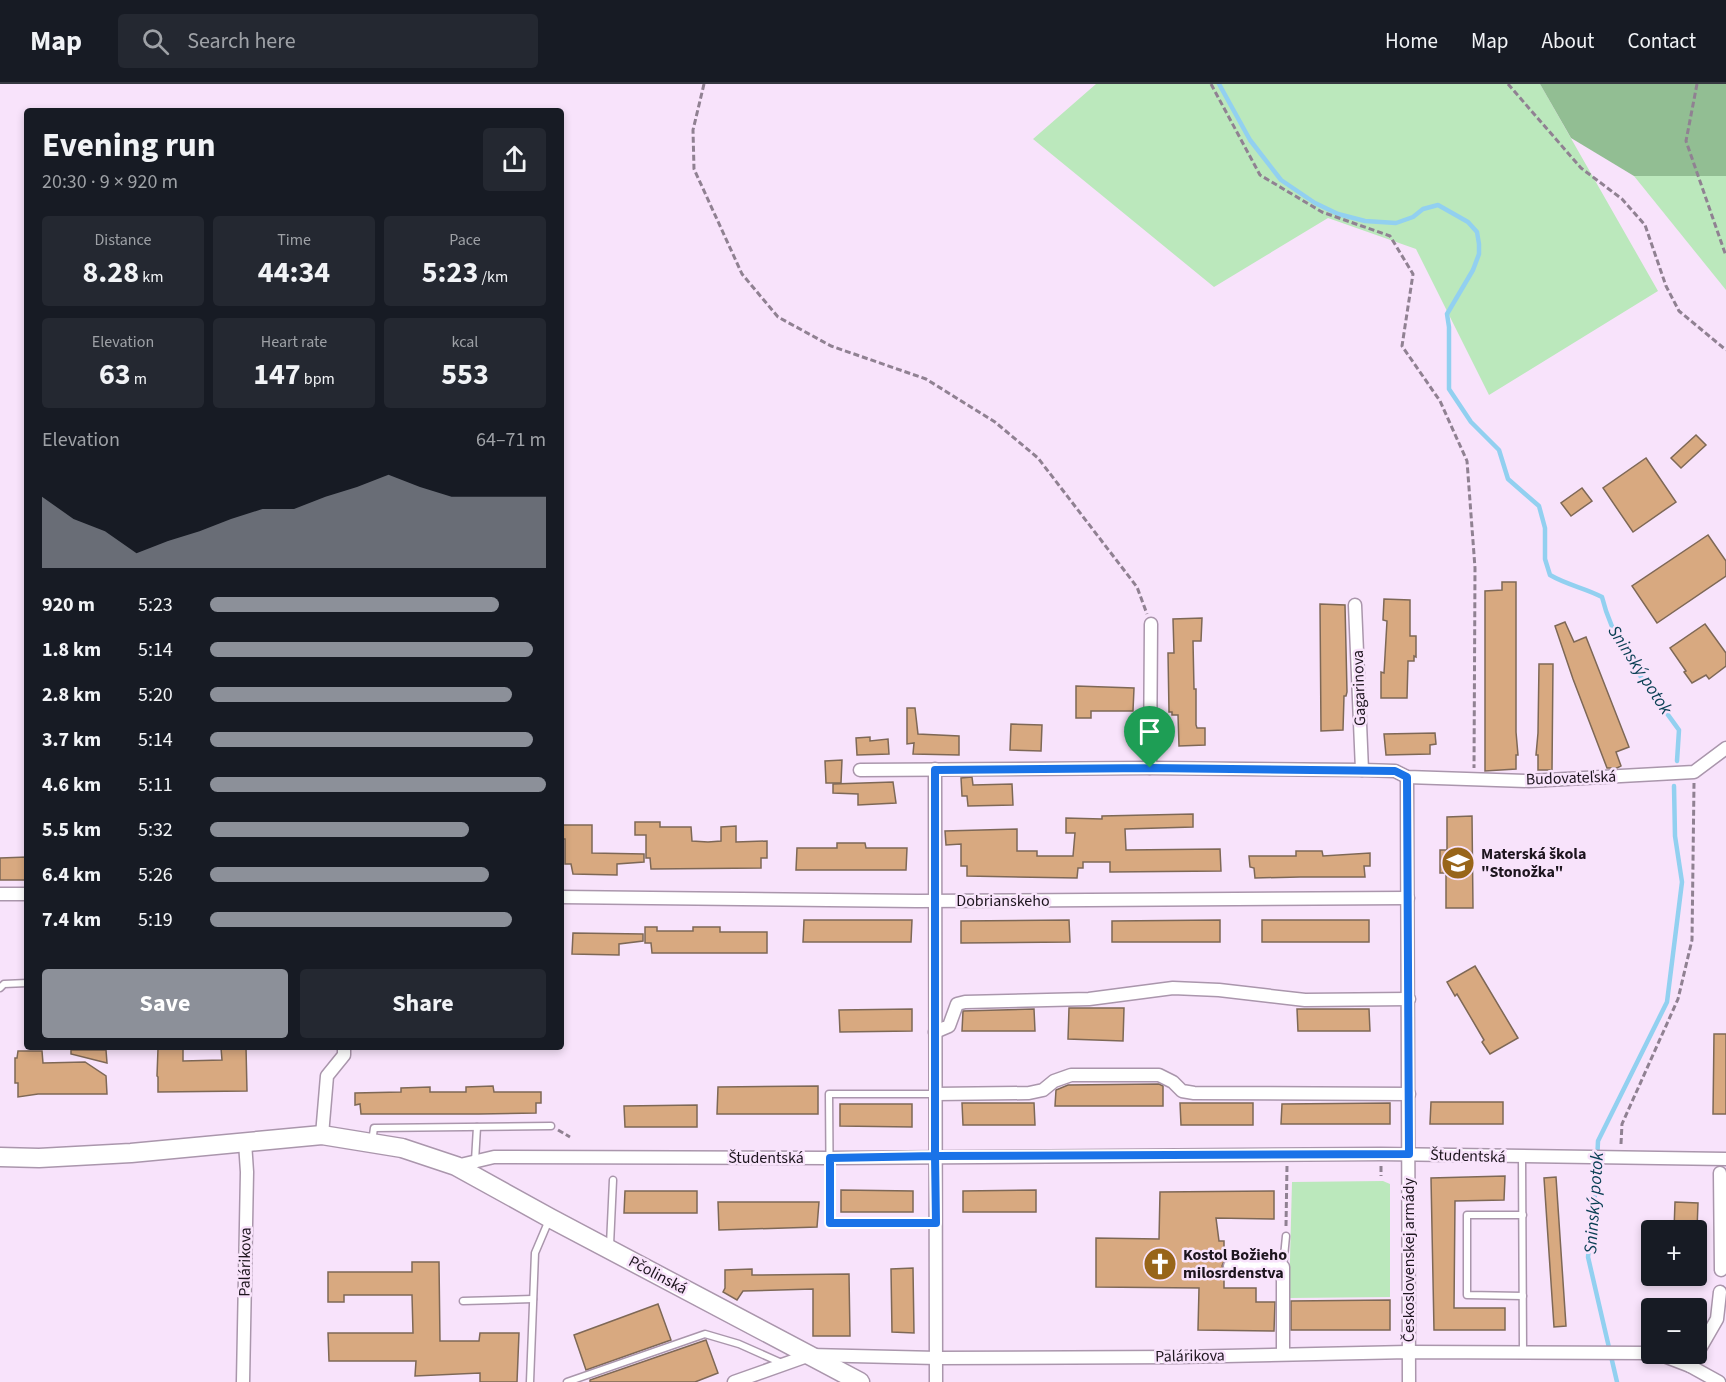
<!DOCTYPE html>
<meta charset="utf-8">
<style>
body{margin:0;font-family:"Source Sans 3",sans-serif;background:#242831;color:#f1f3f6;height:100vh;display:flex;flex-direction:column;font-size:22px;white-space:nowrap}
*{box-sizing:border-box;margin:0}
p{font-size:20px;color:#9ea1a6}
.icon{flex:none;width:33px;height:33px;fill:none;stroke:currentColor;stroke-width:2;stroke-linecap:round;stroke-linejoin:round}
.map{position:relative;flex:1;overflow:hidden}
.panel{position:absolute;left:24px;top:24px;width:540px;height:942px;display:flex;flex-direction:column;background:#171b24;border-radius:6px;box-shadow:0 3px 9px #0003}
.panel>*{flex:none}
.buttons{position:absolute;left:1641px;top:1136px;display:grid;gap:12px}
.buttons a{display:grid;place-items:center;width:66px;height:66px;border-radius:6px;background:#171b24;box-shadow:0 3px 9px #0003;font-size:30px}
.pin{position:absolute;display:grid;place-items:center;width:51px;height:51px;color:#fff;margin:-62px -26px;border-radius:50% 50% 50% 0;rotate:-45deg;box-shadow:0 0 6px #0007}
.pin .icon{rotate:45deg}
.round{display:grid;place-items:center;flex:none;width:63px;height:63px;border-radius:6px;background:#242831}
.summary{display:flex;align-items:center;justify-content:space-between;height:102px;padding:0 18px}
h1{font-size:33px;font-weight:700;line-height:45px}
.figures{display:grid;grid-template-columns:repeat(3,1fr);gap:9px;height:102px;padding:6px 18px}
.figures div{display:grid;align-content:center;border-radius:6px;background:#242831;text-align:center}
.figures b{font-size:30px;font-weight:700}
.figures small{font-size:16px;font-weight:400}
.figures p{font-size:16px}
.chart{height:168px;padding:12px 18px}
.chart p{display:flex;justify-content:space-between}
.chart svg{width:100%;height:108px;margin-top:6px;fill:#8c9099;opacity:.7}
.button{display:flex;gap:12px;margin-top:auto;padding:12px 18px}
.button a{flex:1;height:69px;border-radius:6px;background:#8c9099;color:#fff;font-size:24px;font-weight:700;line-height:69px;text-align:center}
.button a+a{background:#242831;color:#f1f3f6}
ul{padding:0 18px;list-style:none;font-size:20px}
li{display:grid;grid-template-columns:96px 72px 1fr;align-items:center;height:45px}
li i{height:15px;border-radius:8px;background:#8c9099}
header{display:flex;align-items:center;gap:36px;box-sizing:border-box;height:84px;padding:0 30px;background:#171b24;border-bottom:2px solid #363941}
header strong{font-size:28px}
nav{display:flex;gap:33px;margin-inline-start:auto;font-size:21px}
.search{width:420px;height:54px;background:#242831;display:flex;align-items:center;gap:15px;box-sizing:border-box;padding:0 21px;border-radius:6px;color:#9ea1a6;font-size:22px}
.map>svg:first-child{display:block}
.green{fill:#bbe8bc}
.forest{fill:#92be93}
.lines{fill:none;stroke-linecap:round;stroke-linejoin:round}
.stream{stroke:#92d0f0;stroke-width:4.5}
.building{fill:#d8a980;stroke:#7e6856;stroke-width:1.5}
.lane-casing{stroke:#aa96ac;stroke-width:9}
.street-casing{stroke:#aa96ac;stroke-width:15}
.secondary-casing{stroke:#aa96ac;stroke-width:21}
.path{stroke:#908192;stroke-width:3;stroke-dasharray:6 3;stroke-linecap:butt}
.lane{stroke:#fff;stroke-width:6}
.street{stroke:#fff;stroke-width:12}
.secondary{stroke:#fff;stroke-width:18}
.route-casing{stroke:#fff;stroke-width:12}
.route{stroke:#1a73e8;stroke-width:8}
.labels{text-anchor:middle;dominant-baseline:central;stroke-width:5;stroke-linejoin:round;paint-order:stroke}
.street-label{font-size:16px;fill:#1d151e;stroke:#f8e3fb}
.poi-label{font-size:16px;font-weight:bold;fill:#1d151e;stroke:#f8e3fb;text-anchor:start}
.water-label{font-size:18px;font-style:italic;fill:#083e53;stroke:#f8e3fb}
</style>
<header>
<strong>Map</strong>
<div class="search"><svg class="icon" aria-label="search" viewBox="0 0 24 24"><circle cx="10" cy="10" r="6"/><path d="M15 15l6 6"/></svg>Search here</div>
<nav><a>Home</a><a>Map</a><a>About</a><a>Contact</a></nav>
</header>
<div class="map">
<svg width="1726" height="1298" viewBox="0 0 1726 1298">
<rect width="100%" height="100%" fill="#f8e3fb"/>
<g class="green">
<polygon points="1096,0 1540,0 1658,207 1489,311 1416,165 1328,134 1214,203 1033,55"/>
<polygon points="1634,92 1726,92 1726,206"/>
<polygon points="1383,1097 1390,1100 1390,1213 1289,1214 1292,1098"/>
</g>
<polygon class="forest" points="1540,0 1726,0 1726,92 1634,92 1571,54"/>
<g class="lines">
<g class="stream">
<path d="M1219 0 1250 56 1281 96 1315 119 1338 130 1365 137 1396 139 1413 133 1423 125 1438 121 1468 138 1477 148 1479 160V170L1473 186 1447 230 1449 243V305L1471 338 1499 366 1508 395 1539 422 1545 444V475L1550 491C1567 501 1585 504 1602 513 1614 563 1650 605 1679 646L1677 677"/>
<polyline points="1617,1298 1588,1173 1596,1101 1598,1057 1667,918 1682,798 1675,752 1674,702"/>
</g>
</g>
<g class="building">
<polygon points="1696,351 1706,361 1681,384 1671,374"/>
<polygon points="1646,374 1676,418 1633,448 1603,404"/>
<polygon points="1582,404 1592,417 1571,432 1561,419"/>
<polygon points="1708,451 1726,477 1726,492 1657,539 1632,502"/>
<polygon points="1502,498 1516,498 1516,648 1518,671 1516,671 1516,685 1485,687 1485,507 1502,506"/>
<polygon points="1384,515 1410,516 1410,552 1416,552 1416,573 1414,572 1414,577 1408,577 1407,614 1381,614 1381,588 1384,589 1387,537 1383,536"/>
<polygon points="1320,520 1345,521 1347,608 1346,612 1344,612 1343,646 1321,647"/>
<polygon points="1202,534 1201,557 1193,557 1194,605 1196,605 1196,641 1197,644 1205,644 1205,661 1179,662 1178,631 1172,631 1172,628 1169,628 1168,569 1174,569 1173,535"/>
<polygon points="1565,538 1574,558 1586,553 1629,663 1616,668 1621,682 1617,684 1607,684 1573,595 1555,542"/>
<polygon points="1705,540 1726,569 1726,582 1709,595 1706,591 1692,599 1684,588 1686,587 1670,564"/>
<polygon points="1539,580 1553,580 1552,686 1538,686 1538,671 1536,671 1538,649"/>
<polygon points="1076,602 1134,604 1133,627 1091,627 1091,634 1076,634"/>
<polygon points="907,624 915,624 918,650 959,652 959,671 913,670 914,659 907,660"/>
<polygon points="1011,640 1042,641 1041,667 1010,666"/>
<polygon points="1435,649 1436,660 1430,661 1430,670 1386,671 1384,650"/>
<polygon points="870,653 870,657 888,655 889,670 857,671 856,654"/>
<polygon points="842,676 841,699 826,699 825,677"/>
<polygon points="972,693 973,701 1012,700 1013,721 968,722 967,712 962,712 961,694"/>
<polygon points="893,698 896,719 858,721 858,710 833,709 833,700"/>
<polygon points="1193,730 1193,743 1125,745 1126,766 1220,765 1221,787 1110,788 1110,778 1083,778 1083,784 1078,784 1077,794 967,792 967,782 961,782 961,760 946,761 945,747 1017,745 1017,767 1037,767 1037,772 1073,772 1075,749 1066,749 1066,734 1102,735 1102,732"/>
<polygon points="1472,732 1473,824 1446,824 1446,789 1440,789 1440,766 1447,766 1447,733"/>
<polygon points="635,738 660,738 660,743 691,743 692,757 708,758 721,757 721,743 736,742 736,758 767,757 767,774 761,774 761,784 651,785 650,774 646,774 646,751 635,751"/>
<polygon points="561,741 592,741 592,769 644,770 644,778 617,780 617,791 573,790 571,780 565,780 565,755 561,755"/>
<polygon points="837,759 865,759 866,764 907,764 906,786 796,786 797,764 837,764"/>
<polygon points="1296,767 1322,767 1323,772 1370,769 1370,782 1364,782 1365,793 1300,793 1255,794 1254,784 1250,783 1249,772 1296,772"/>
<polygon points="27,773 27,796 0,796 0,774"/>
<polygon points="804,836 912,836 911,858 803,858"/>
<polygon points="1069,836 1070,858 961,859 961,837"/>
<polygon points="1220,836 1220,858 1112,858 1112,837"/>
<rect x="1262" y="836" width="107" height="22"/>
<polygon points="645,843 657,843 657,847 693,847 693,843 720,843 720,848 767,848 767,869 652,869 651,859 645,859"/>
<polygon points="573,849 643,850 643,857 619,860 619,871 572,870"/>
<polygon points="1475,882 1518,954 1490,970 1482,958 1484,956 1457,910 1455,912 1447,898"/>
<polygon points="1069,924 1124,924 1123,957 1068,955"/>
<polygon points="912,925 912,947 840,948 839,926"/>
<polygon points="1034,925 1035,947 962,947 963,927"/>
<polygon points="1297,925 1369,925 1370,947 1298,947"/>
<polygon points="1714,950 1726,950 1726,1030 1713,1030"/>
<polygon points="246,963 247,1007 158,1008 158,993 157,992 158,965 183,964 183,977 222,976 221,964"/>
<polygon points="71,966 106,966 107,979 71,970"/>
<polygon points="18,967 42,967 43,979 85,978 106,992 107,1010 38,1010 18,1013 18,999 15,999 15,974 17,974"/>
<polygon points="1159,1000 1163,1002 1163,1022 1055,1022 1056,1006 1068,1001"/>
<polygon points="493,1002 494,1008 541,1008 541,1019 536,1019 536,1029 479,1030 361,1030 360,1020 355,1021 355,1009 401,1008 401,1004 430,1003 430,1008 466,1008 466,1003"/>
<polygon points="818,1002 818,1030 717,1030 718,1003"/>
<polygon points="1431,1018 1503,1018 1503,1040 1430,1040"/>
<polygon points="962,1019 1034,1019 1035,1041 963,1041"/>
<polygon points="1180,1019 1253,1019 1253,1041 1181,1041"/>
<polygon points="1390,1019 1390,1040 1281,1040 1282,1020"/>
<polygon points="840,1020 912,1020 912,1043 840,1042"/>
<polygon points="697,1021 697,1043 625,1043 624,1022"/>
<polygon points="1505,1092 1504,1116 1455,1117 1454,1224 1505,1224 1505,1246 1434,1246 1431,1094"/>
<polygon points="1556,1093 1566,1242 1554,1243 1544,1094"/>
<polygon points="841,1106 913,1107 913,1128 841,1128"/>
<polygon points="1036,1106 1036,1128 963,1128 963,1107"/>
<polygon points="625,1107 697,1107 697,1129 624,1129"/>
<polygon points="1274,1107 1274,1135 1216,1134 1219,1157 1224,1157 1224,1177 1222,1182 1224,1187 1224,1204 1256,1204 1256,1218 1275,1218 1274,1247 1198,1246 1199,1204 1096,1203 1096,1154 1159,1155 1160,1108"/>
<polygon points="718,1118 819,1118 817,1143 719,1146"/>
<polygon points="1675,1118 1698,1119 1697,1146 1674,1146"/>
<polygon points="412,1178 439,1178 440,1257 479,1257 480,1249 519,1249 517,1298 480,1298 480,1289 415,1292 416,1277 329,1277 328,1249 413,1249 412,1211 344,1211 344,1218 328,1218 328,1188 412,1188"/>
<polygon points="913,1184 914,1249 892,1248 891,1185"/>
<polygon points="752,1185 752,1191 849,1190 850,1252 813,1252 813,1205 743,1207 737,1216 723,1208 725,1204 725,1186"/>
<polygon points="1390,1216 1390,1246 1291,1246 1291,1217"/>
<polygon points="658,1220 671,1256 586,1286 574,1251"/>
<polygon points="706,1256 718,1289 695,1298 590,1298 590,1296"/>
</g>
<g class="lines">
<defs>
<g id="lane">
<polyline points="0,904 4,900 27,899"/>
<polyline points="935,1010 829,1010 830,1139 935,1139"/>
<polyline points="372,1058 374,1044 551,1042"/>
<polyline points="1522,1073 1523,1268"/>
<polyline points="475,1077 477,1043"/>
<polyline points="1523,1131 1467,1131 1467,1211 1523,1212"/>
<polyline points="610,1161 613,1096"/>
<polyline points="1283,1183 1286,1152"/>
<polyline points="463,1217 533,1215"/>
<polyline points="530,1298 535,1169 549,1136"/>
<polyline points="567,1298 705,1250 739,1260 784,1280"/>
</g>
<g id="street">
<polyline points="1355,521 1362,686"/>
<polyline points="1150,684 1151,540"/>
<polyline points="935,685 936,1298"/>
<polyline points="860,686 1150,684 1362,686 1395,687 1407,693 1529,697 1694,688 1726,664"/>
<polyline points="1407,693 1409,1298"/>
<polyline points="0,810 27,810"/>
<polyline points="561,813 917,817 1408,814"/>
<polyline points="935,948 949,942 957,920 965,918 1089,915 1173,904 1219,906 1305,916 1409,915"/>
<polyline points="935,1010 1029,1009 1043,1006 1054,997 1071,991 1159,991 1173,998 1182,1007 1194,1009 1409,1010"/>
<polyline points="322,1051 327,992 344,971 344,963"/>
<polyline points="456,1082 494,1073 830,1074 1381,1070 1726,1075"/>
<polyline points="1720,1089 1721,1186"/>
<polyline points="1230,1182 1283,1183 1283,1270"/>
<polyline points="1656,1269 1690,1282 1719,1298"/>
<polyline points="1690,1282 1717,1235 1720,1208"/>
<polyline points="243,1298 247,1088 245,1058"/>
<polyline points="734,1298 810,1271 937,1274 1178,1273 1408,1268 1652,1269"/>
</g>
<polyline id="secondary" points="0,1073 39,1074 131,1069 322,1051 402,1064 456,1082 550,1134 860,1298"/>
</defs>
<use href="#lane" class="lane-casing"/>
<use href="#street" class="street-casing"/>
<use href="#secondary" class="secondary-casing"/>
<g class="path">
<polyline points="704,0 693,46 694,85 742,190 778,233 831,262 926,295 995,338 1038,374 1137,503 1147,530"/>
<polyline points="1211,0 1260,91 1322,128 1390,152 1413,190 1402,262 1440,317 1467,377 1475,484 1474,684"/>
<polyline points="1508,0 1581,84 1622,115 1645,141 1666,202 1679,227 1726,266"/>
<polyline points="1697,0 1686,57 1726,172"/>
<polyline points="558,1046 570,1053"/>
<polyline points="1621,1060 1622,1040 1678,915 1692,856 1694,699"/>
<polyline points="1381,1082 1381,1092"/>
<polyline points="1286,1142 1287,1082"/>
</g>
<use href="#lane" class="lane"/>
<use href="#street" class="street"/>
<use href="#secondary" class="secondary"/>
</g>
<g class="lines">
<defs>
<polyline id="route" points="1150,684 935,686 935,1072 830,1074 830,1139 936,1139 935,1072 1409,1070 1407,693 1395,687 1150,684"/>
</defs>
<use href="#route" class="route-casing"/>
<use href="#route" class="route"/>
</g>
<defs>
<symbol id="school-disc" viewBox="-11 -11 22 22"><circle r="9.5" fill="#986519" stroke="#f8e3fb"/><path d="M0-5L7-2L0 1L-7-2ZM-4 1L0 2.5L4 1V4Q0 6-4 4Z" fill="#fff"/></symbol>
<symbol id="church-disc" viewBox="-11 -11 22 22"><circle r="9.5" fill="#986519" stroke="#f8e3fb"/><path d="M-1.2-6h2.4v3.5h3.3v2.4h-3.3V6h-2.4V-.1h-3.3v-2.4h3.3Z" fill="#fff"/></symbol>
</defs>
<g fill-rule="evenodd">
<use href="#school-disc" x="1439" y="760" width="38" height="38"/>
<use href="#church-disc" x="1141" y="1161" width="38" height="38"/>
</g>
<g class="labels">
<g class="street-label">
<text transform="translate(1359 604) rotate(-92)">Gagarinova</text>
<text transform="translate(1571 694) rotate(-2)">Budovateľská</text>
<text x="1003" y="817">Dobrianskeho</text>
<text transform="translate(1468 1072) rotate(2)">Študentská</text>
<text x="766" y="1074">Študentská</text>
<text transform="translate(1409 1176) rotate(-90)">Československej armády</text>
<text transform="translate(245 1178) rotate(-89)">Palárikova</text>
<text transform="translate(658 1191) rotate(28)">Pčolinská</text>
<text transform="translate(1190 1272) rotate(-1)">Palárikova</text>
</g>
<g class="poi-label">
<text x="1481" y="770">Materská škola<tspan x="1481" dy="18">"Stonožka"</tspan></text>
<text x="1183" y="1171">Kostol Božieho<tspan x="1183" dy="18">milosrdenstva</tspan></text>
</g>
<g class="water-label">
<text transform="translate(1640 586) rotate(57)">Sninský potok</text>
<text transform="translate(1594 1119) rotate(-86)">Sninský potok</text>
</g>
</g>
</svg>
<div class="buttons">
<a>+</a>
<a>−</a>
</div>
<div class="pin" style="left:1150px;top:684px;background:#1e9e55"><svg class="icon" aria-label="arrive" viewBox="0 0 24 24"><path d="M6 21V4h12l-3 4 3 4H6"/></svg></div>
<section class="panel">
<div class="summary"><div><h1>Evening run</h1><p>20:30 · 9 × 920 m</p></div><a class="round"><svg class="icon" aria-label="share" viewBox="0 0 24 24"><path d="M12 15V3M7 8l5-5 5 5M5 13v7h14v-7"/></svg></a></div>
<div class="figures">
<div><p>Distance</p><b>8.28<small> km</small></b></div>
<div><p>Time</p><b>44:34</b></div>
<div><p>Pace</p><b>5:23<small> /km</small></b></div>
</div>
<div class="figures">
<div><p>Elevation</p><b>63<small> m</small></b></div>
<div><p>Heart rate</p><b>147<small> bpm</small></b></div>
<div><p>kcal</p><b>553</b></div>
</div>
<div class="chart"><p><span>Elevation</span>64–71 m</p>
<svg viewBox="0 0 160 44" preserveAspectRatio="none"><path d="M0 44V15L10 24L20 29L30 38L40 33L50 29L60 24L70 20L80 20L90 15L100 11L110 6L120 11L130 15L140 15L150 15L160 15V44z"/></svg>
</div>
<ul>
<li><b>920 m</b>5:23<i style="width:86%"></i></li>
<li><b>1.8 km</b>5:14<i style="width:96%"></i></li>
<li><b>2.8 km</b>5:20<i style="width:90%"></i></li>
<li><b>3.7 km</b>5:14<i style="width:96%"></i></li>
<li><b>4.6 km</b>5:11<i style="width:100%"></i></li>
<li><b>5.5 km</b>5:32<i style="width:77%"></i></li>
<li><b>6.4 km</b>5:26<i style="width:83%"></i></li>
<li><b>7.4 km</b>5:19<i style="width:90%"></i></li>
</ul>
<div class="button"><a>Save</a><a>Share</a></div>
</section>
</div>
